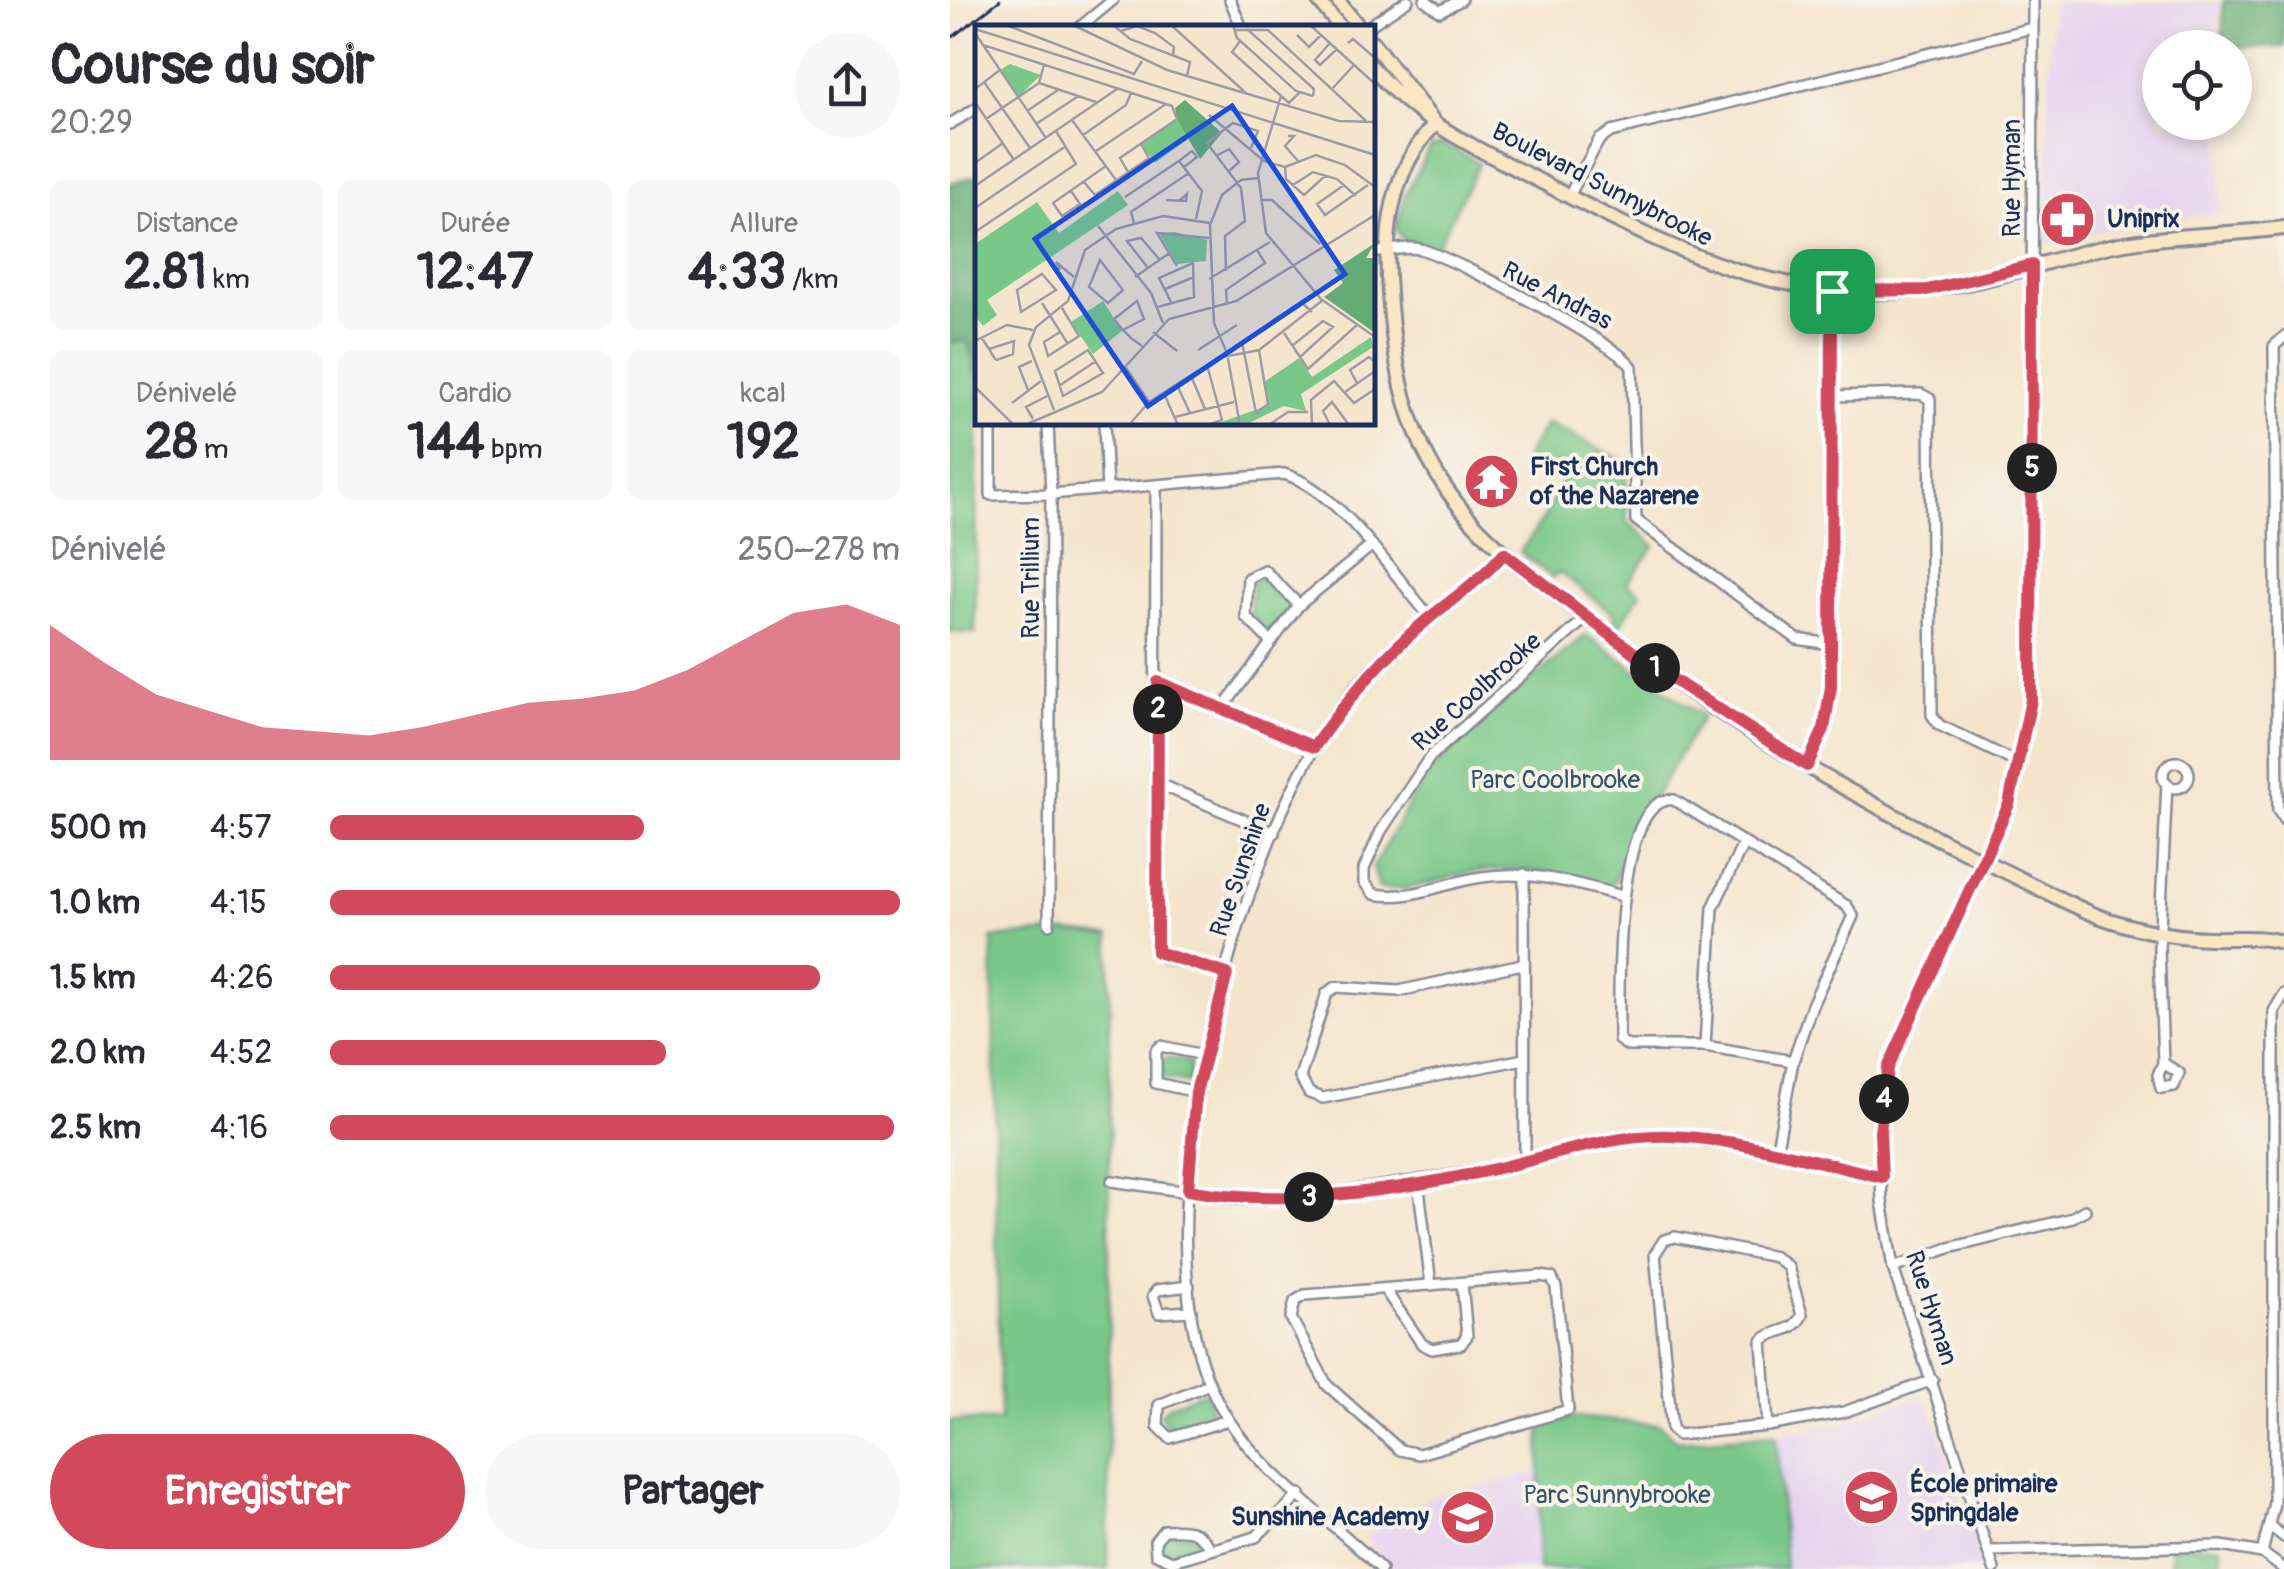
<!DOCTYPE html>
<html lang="fr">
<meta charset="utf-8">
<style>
body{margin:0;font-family:Pangolin,sans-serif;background:#f7f7f7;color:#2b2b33;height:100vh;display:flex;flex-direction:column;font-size:38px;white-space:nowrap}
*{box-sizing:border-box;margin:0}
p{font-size:32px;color:#7c7c81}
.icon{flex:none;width:55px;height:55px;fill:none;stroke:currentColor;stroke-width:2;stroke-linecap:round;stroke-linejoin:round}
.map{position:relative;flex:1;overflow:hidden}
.sheet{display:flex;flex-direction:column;background:#fff;width:950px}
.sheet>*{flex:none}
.controls{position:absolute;left:1192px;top:30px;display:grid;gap:20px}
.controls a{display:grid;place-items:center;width:110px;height:110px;border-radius:50%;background:#fff;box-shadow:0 5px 15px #0003;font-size:50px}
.pin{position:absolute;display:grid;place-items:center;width:85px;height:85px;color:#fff;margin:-42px;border-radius:20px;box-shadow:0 5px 15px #0006}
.km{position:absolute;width:50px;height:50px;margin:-25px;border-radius:50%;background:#222;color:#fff;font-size:28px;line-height:50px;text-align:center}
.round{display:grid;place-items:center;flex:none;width:105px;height:105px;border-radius:52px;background:#f7f7f7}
.summary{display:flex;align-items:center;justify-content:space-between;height:170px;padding:0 50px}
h1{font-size:55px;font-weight:800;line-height:75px}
.stats{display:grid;grid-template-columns:repeat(3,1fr);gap:15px;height:170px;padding:10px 50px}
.stats div{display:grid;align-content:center;border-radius:15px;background:#f7f7f7;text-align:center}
.stats b{font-size:50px;font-weight:800}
.stats small{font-size:28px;font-weight:400}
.stats p{font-size:28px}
.chart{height:280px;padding:20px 50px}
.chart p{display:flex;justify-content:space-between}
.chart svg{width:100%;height:180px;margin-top:10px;fill:#d1495b;opacity:.7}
.action{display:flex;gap:20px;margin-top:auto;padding:20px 50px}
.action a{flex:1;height:115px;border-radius:60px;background:#d1495b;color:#fff;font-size:40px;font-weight:800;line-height:115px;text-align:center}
.action a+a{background:#f7f7f7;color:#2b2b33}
ul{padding:0 50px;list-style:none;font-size:32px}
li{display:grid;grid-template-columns:160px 120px 1fr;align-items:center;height:75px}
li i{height:25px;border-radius:12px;background:#d1495b}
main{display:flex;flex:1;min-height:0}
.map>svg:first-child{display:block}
.built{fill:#e6d3f0}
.green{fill:#7ac889;stroke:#4a7c74;stroke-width:2.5}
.forest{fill:#63ac75;stroke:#3f6e6a;stroke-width:2.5}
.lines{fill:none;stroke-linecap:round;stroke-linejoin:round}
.street-casing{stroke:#888a96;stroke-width:14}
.secondary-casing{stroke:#888a96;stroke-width:18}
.street{stroke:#fff;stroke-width:9}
.secondary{stroke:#fbe6c4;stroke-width:12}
.tram{stroke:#1b2f5e;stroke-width:2.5}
.route-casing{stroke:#fff;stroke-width:20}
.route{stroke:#d1495b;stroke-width:12}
.labels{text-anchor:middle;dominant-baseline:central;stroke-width:8;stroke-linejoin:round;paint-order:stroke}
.street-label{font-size:25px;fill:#1b2f5e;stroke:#f7f3e8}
.poi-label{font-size:25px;font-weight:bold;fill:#1b2f5e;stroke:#f7f3e8;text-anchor:start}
.park-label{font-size:25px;fill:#335569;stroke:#f7f3e8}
.inset-road{fill:none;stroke:#9e9ca1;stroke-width:2.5}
.view{fill:#1d4ed8;fill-opacity:0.15;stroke:#1d4ed8;stroke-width:5}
.inset-edge{fill:none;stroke:#1b2f5e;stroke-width:5}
</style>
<main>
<section class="sheet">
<div class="summary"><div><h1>Course du soir</h1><p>20:29</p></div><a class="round"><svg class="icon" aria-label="share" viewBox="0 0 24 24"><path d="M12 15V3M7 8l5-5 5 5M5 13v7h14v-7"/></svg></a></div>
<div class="stats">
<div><p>Distance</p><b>2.81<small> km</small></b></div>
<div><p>Durée</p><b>12:47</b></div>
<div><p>Allure</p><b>4:33<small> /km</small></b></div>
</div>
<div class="stats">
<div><p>Dénivelé</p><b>28<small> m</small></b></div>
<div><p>Cardio</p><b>144<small> bpm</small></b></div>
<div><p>kcal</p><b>192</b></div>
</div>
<div class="chart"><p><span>Dénivelé</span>250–278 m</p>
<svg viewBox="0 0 160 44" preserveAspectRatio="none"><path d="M0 44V11L10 20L20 28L30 32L40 36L50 37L60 38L70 36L80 33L90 30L100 29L110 27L120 22L130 15L140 8L150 6L160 11V44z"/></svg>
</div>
<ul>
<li><b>500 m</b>4:57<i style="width:55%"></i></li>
<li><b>1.0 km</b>4:15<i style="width:100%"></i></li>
<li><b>1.5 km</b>4:26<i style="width:86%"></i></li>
<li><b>2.0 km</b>4:52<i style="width:59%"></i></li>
<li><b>2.5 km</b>4:16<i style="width:99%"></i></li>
</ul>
<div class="action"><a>Enregistrer</a><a>Partager</a></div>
</section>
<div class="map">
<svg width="1334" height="1569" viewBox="0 0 1334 1569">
<rect width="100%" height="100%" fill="#f7f3e8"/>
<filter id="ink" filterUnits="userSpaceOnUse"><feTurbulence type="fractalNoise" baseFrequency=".01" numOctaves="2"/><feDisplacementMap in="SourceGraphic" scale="20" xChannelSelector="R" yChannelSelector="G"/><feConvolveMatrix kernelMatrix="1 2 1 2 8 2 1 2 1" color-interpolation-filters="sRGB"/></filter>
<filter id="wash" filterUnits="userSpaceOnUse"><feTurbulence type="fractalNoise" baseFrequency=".0048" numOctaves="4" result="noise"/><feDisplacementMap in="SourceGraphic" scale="40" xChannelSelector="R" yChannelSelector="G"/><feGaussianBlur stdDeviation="2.25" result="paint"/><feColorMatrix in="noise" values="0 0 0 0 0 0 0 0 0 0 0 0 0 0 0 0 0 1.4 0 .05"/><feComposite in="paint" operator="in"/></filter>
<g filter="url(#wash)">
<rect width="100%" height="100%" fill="#f5e5ce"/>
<g class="built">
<polygon points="1269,2 1269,47 1210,48 1210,122 1270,123 1271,214 1190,221 1096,244 1101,3"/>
<polygon points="968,1396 978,1400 1035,1569 835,1569 826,1434 887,1424"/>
<polygon points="591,1472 588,1569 442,1569 415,1537 477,1498"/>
</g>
<g class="green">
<polygon points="493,144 529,163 486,248 453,240 446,229 455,195 480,147"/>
<polygon points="18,341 28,379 25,633 0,632 0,342"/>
<polygon points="596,423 676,462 677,521 705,546 677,583 691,593 668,628 661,623 665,615 609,572 603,578 570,552 594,518 613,479 575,458"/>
<polygon points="309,576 321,580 344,605 318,636 300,615 302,583"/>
<path d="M636 635 753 716 686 827 663 884 656 886C614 877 574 866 530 871 495 875 466 893 429 888L423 867 474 778 531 721Z"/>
<polygon points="113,932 160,936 158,1569 0,1569 0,1421 50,1421 42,938"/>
<polygon points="217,1057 240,1062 239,1083 214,1079 211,1061"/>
<polygon points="251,1393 258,1395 262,1415 225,1429 216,1426 211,1414 218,1406"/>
<polygon points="623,1417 710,1425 727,1441 826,1434 835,1569 588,1569 591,1427"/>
<polygon points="216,1534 243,1534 251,1546 219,1557 210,1549 209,1541"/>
<polygon points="1221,1546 1271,1546 1271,1569 1220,1569"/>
</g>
<g class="forest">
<polygon points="1273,0 1334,0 1334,47 1272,47"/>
<polygon points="27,176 28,176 27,379 18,341 0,342 0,183"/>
</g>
</g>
<g filter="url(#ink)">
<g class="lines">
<defs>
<g id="street">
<polyline points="280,0 292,28"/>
<polyline points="475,0 490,11 511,0"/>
<polyline points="129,28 163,0"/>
<polyline points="416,28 458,0"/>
<polyline points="0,124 28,107"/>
<polyline points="619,196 649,140 661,132 1082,28"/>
<path d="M422 253C437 251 455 246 470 249 500 256 668 344 682 367L686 520 847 639 881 644"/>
<polyline points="1334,337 1324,346 1328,810 1334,820"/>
<polyline points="882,396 971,394 980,399 982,715 989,725 1068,763"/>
<polyline points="41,422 41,495 101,494 98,422"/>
<polyline points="154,422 157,490"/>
<polyline points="206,487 205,945 214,958 277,974"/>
<polyline points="349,605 420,547"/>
<path d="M637 617 480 757 431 831 414 869V882L424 894C463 901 494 882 532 877 579 870 626 883 672 896"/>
<polyline points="208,682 365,747"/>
<polyline points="272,709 349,605 314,570 298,578 296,617 320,641"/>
<circle cx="1226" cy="775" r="13"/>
<polyline points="857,766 876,720 881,677 882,291"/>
<polyline points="207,783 324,833"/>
<polyline points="574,874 575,1161"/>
<path d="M99 924 101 494 334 474C389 490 442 573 480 617"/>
<polyline points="572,964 449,991 386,987 377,993 350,1077 359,1093 373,1098 574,1059"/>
<polyline points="755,1046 763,908 794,842"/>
<polyline points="1213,1063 1229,1073 1224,1086 1211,1088 1208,1075 1213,1063 1209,949 1217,783"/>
<polyline points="246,1092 206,1083 206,1051 211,1046 254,1055"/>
<path d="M826 1153 843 1061 862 1005 903 916 897 906 724 800C663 793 669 1001 669 1040L678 1046H755L843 1061"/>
<polyline points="162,1181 287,1199 354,1198 542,1169 669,1140 721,1136 800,1147 931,1177"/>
<polyline points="468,1181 481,1285"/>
<polyline points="943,1268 999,1248 1119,1219 1135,1210"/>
<polygon points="591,1276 602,1278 606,1287 618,1410 469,1454 450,1450 377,1385 341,1318 345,1301 355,1295"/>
<polyline points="239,1286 207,1290 203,1296 209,1313 241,1311"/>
<polyline points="435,1290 472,1344 482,1349 511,1344 517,1336 512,1283"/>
<polyline points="259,1384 209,1405 208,1426 220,1438 278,1420"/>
<path d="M818 1426 812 1341C825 1328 843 1334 852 1315L838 1267 825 1257 725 1237 714 1240 705 1254 722 1429 728 1435 818 1426 894 1412 983 1380"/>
<polyline points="1321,1527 1334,1537"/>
<path d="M261 1549C247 1528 239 1529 214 1530L205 1541 206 1554 222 1561 306 1537 350 1494"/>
<polyline points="1038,1551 1271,1546 1312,1553 1334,1569"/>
<polyline points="1312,1553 1324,1503 1324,1011 1334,994"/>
<path d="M431 1569C377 1515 304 1471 268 1402 179 1235 289 830 403 690 447 636 510 605 554 553"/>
<polyline points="1044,1569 943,1268 932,1201 929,1132 938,1068 959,1016 1059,804 1081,700 1083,0"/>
</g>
<g id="secondary">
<polyline points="368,0 391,28"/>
<polyline points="387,0 410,28"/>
<polyline points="422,42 484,122"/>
<path d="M422 67C470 126 537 153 603 188 736 258 852 313 1006 285 1064 275 1118 253 1175 243 1228 234 1281 235 1334 228"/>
<path d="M485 124C440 172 434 231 439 293 444 366 456 432 499 493 533 541 581 574 627 610 757 711 897 796 1046 867 1080 883 1113 902 1148 916 1183 929 1222 937 1259 938 1283 939 1311 935 1334 943"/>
</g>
</defs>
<use href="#street" class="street-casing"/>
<use href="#secondary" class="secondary-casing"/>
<use href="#street" class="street"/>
<use href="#secondary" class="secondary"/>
<polyline class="tram" points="0,39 50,0"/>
</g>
</g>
<g class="lines" filter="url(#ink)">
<defs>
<path id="route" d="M1082 265 1081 700 1059 804 938 1068 930 1132 932 1177C863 1161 792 1139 721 1136 664 1134 604 1155 549 1168 454 1190 333 1208 238 1190L246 1092 277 974 207 952 208 682 364 747C397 699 432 657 478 619 505 597 531 580 554 553L696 662 857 766 874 729 881 687 882 291 977 290Z"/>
</defs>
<use href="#route" class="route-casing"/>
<use href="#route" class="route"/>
</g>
<defs>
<symbol id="pharmacy-disc" viewBox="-11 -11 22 22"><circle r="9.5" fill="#d1495b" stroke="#f7f3e8"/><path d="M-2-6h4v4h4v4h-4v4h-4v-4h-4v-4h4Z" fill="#fff"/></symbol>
<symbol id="temple-disc" viewBox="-11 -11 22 22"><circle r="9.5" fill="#d1495b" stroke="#f7f3e8"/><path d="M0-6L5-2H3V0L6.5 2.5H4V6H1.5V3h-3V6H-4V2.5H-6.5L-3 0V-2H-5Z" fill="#fff"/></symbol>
<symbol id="school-disc" viewBox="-11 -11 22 22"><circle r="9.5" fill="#d1495b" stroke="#f7f3e8"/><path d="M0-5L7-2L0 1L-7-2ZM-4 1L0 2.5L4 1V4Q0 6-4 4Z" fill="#fff"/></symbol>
</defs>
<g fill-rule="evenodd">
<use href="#pharmacy-disc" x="1086" y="188" width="63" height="63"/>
<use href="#temple-disc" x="510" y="450" width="63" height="63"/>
<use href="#school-disc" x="890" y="1466" width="63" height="63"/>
<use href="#school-disc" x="486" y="1486" width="63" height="63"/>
</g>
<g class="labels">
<g class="street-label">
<text transform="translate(1062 178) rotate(-90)">Rue Hyman</text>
<text transform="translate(652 185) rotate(27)">Boulevard Sunnybrooke</text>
<text transform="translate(607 296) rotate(27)">Rue Andras</text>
<text transform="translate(81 578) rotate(-90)">Rue Trillium</text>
<text transform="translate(527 692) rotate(-42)">Rue Coolbrooke</text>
<text transform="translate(291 870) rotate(-71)">Rue Sunshine</text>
<text transform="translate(981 1308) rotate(72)">Rue Hyman</text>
</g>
<g class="poi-label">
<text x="1157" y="219">Uniprix</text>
<text x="580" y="467">First Church<tspan x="580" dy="29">of the Nazarene</tspan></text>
<text x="960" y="1484">École primaire<tspan x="960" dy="29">Springdale</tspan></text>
<text x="479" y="1517" text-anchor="end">Sunshine Academy</text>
</g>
<g class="park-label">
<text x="605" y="780">Parc Coolbrooke</text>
<text x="667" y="1495">Parc Sunnybrooke</text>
</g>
</g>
<g transform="translate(25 25)">
<rect width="400" height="400" fill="#f5e5ce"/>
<path d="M35 39 66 50 43 72 25 45ZM202 94 216 112 180 138 166 119ZM143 166 153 180 12 275 22 290 8 301 0 291V219L62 177 84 208ZM200 207 232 215 231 236 202 239 184 208ZM128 276 147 306 118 329 96 297ZM396 312 398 322 326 369 331 386 309 381 270 400H238L294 380 289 357 324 333 337 352Z" fill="#7ac889"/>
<path d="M210 75 247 108 225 134 202 94 200 83ZM400 218 391 233H400V308L349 272 368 258 359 245Z" fill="#63ac75"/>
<path class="inset-road" d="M31 0 159 49 167 36M98 0 192 45 364 96 400 97M138 0 155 14 215 37 212 51M196 0 272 69M258 0 262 13 321 66 338 71M335 0 400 59M0 4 400 130M272 4 339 64 338 71M259 5H293L391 96M146 6 162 1 180 8 199 22 198 30M0 8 71 113M322 10 334 22 346 10M265 16 257 27 314 78 324 68M355 18 340 35 345 40 362 24M373 18 378 14 400 33M8 20 197 81 202 94 145 133 153 147M9 57 55 123M64 58 121 77M358 63 379 40M0 64 25 45M306 71 283 148 291 208 346 274 400 312M0 77 39 135M52 86 83 65M234 90 289 136 310 142M11 94 64 58 69 40M97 95 141 155M61 99 102 72M108 110 151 80 156 68M313 111H319L310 121 323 136M121 126 191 79M241 131 254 124 264 137 254 146M204 136 217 126 222 132 209 142M0 138 28 118M310 142 341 130 370 140 400 162M310 142 311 154 329 170 351 150M109 157 120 170 174 133 166 119M318 160 338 147 362 154 381 171M369 160 342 179 350 190 393 160M0 161 142 64M96 166 105 179 87 191 78 178 131 141M150 172 204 136 227 166 221 194M191 175 211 176 212 169 204 176M285 175H297L345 219M0 183 91 121M159 198 156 187 214 148M123 201 176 268 188 298M0 207 101 139 81 106M125 235 148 265 133 278 114 262ZM202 241 182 208 234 213M173 243 152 216 166 213 185 235M85 245 81 237 99 252M251 246 250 211 270 196 266 163 232 118 258 98 283 106 276 123M67 249 81 265 46 287 42 265ZM160 252 196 227M234 254 295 217M190 264 219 252M67 278 93 319M252 280 251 265 290 238 282 225M183 282 219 272 218 238 184 253 196 277M148 305 169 294 162 276 139 294 148 305 156 313 167 321M85 307 69 317 73 331 104 311 87 283M178 307 202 326M309 308 333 344 383 299M6 312 14 324 20 334 22 335 38 329 39 316 14 324M0 316 32 300 58 305M317 321 348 296 358 302 325 332M113 325 128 348 88 371 80 346ZM223 325 262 300M284 325 293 379 281 388 267 317 326 277 337 287M232 340 247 395 233 400M151 343 174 377 154 400M216 351 230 384M382 358 375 345 394 332 400 337M202 360 215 388M84 361 121 336M0 362 39 400M53 365 44 342 57 336M370 367 400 346M189 369 203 400M174 377 243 333 284 325 348 275M37 378 66 356M79 385 54 320 61 302 93 276 110 225 141 204 188 191 235 198M200 392 259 377M58 394 51 382 72 371M50 400 127 367 194 294 261 276 400 190M265 400 252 328 239 298 235 200 247 170 266 155 283 153M294 400 313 387H333M337 400 336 375 359 356 379 378 400 364M355 400 348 386 357 377 374 400"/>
<path class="view" d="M257 81 370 249 173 381 60 214Z"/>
<rect width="400" height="400" class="inset-edge"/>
</g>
</svg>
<div class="controls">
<a><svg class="icon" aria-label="locate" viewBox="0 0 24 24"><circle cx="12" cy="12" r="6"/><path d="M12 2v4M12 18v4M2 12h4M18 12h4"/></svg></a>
</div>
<div class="pin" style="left:882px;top:291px;background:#1e9e55"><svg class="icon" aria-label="arrive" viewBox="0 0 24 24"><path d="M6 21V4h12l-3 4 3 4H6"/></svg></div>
<b class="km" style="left:705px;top:668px">1</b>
<b class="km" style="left:208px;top:709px">2</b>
<b class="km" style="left:359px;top:1197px">3</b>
<b class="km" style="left:934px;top:1099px">4</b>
<b class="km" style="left:1082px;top:468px">5</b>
</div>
</main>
